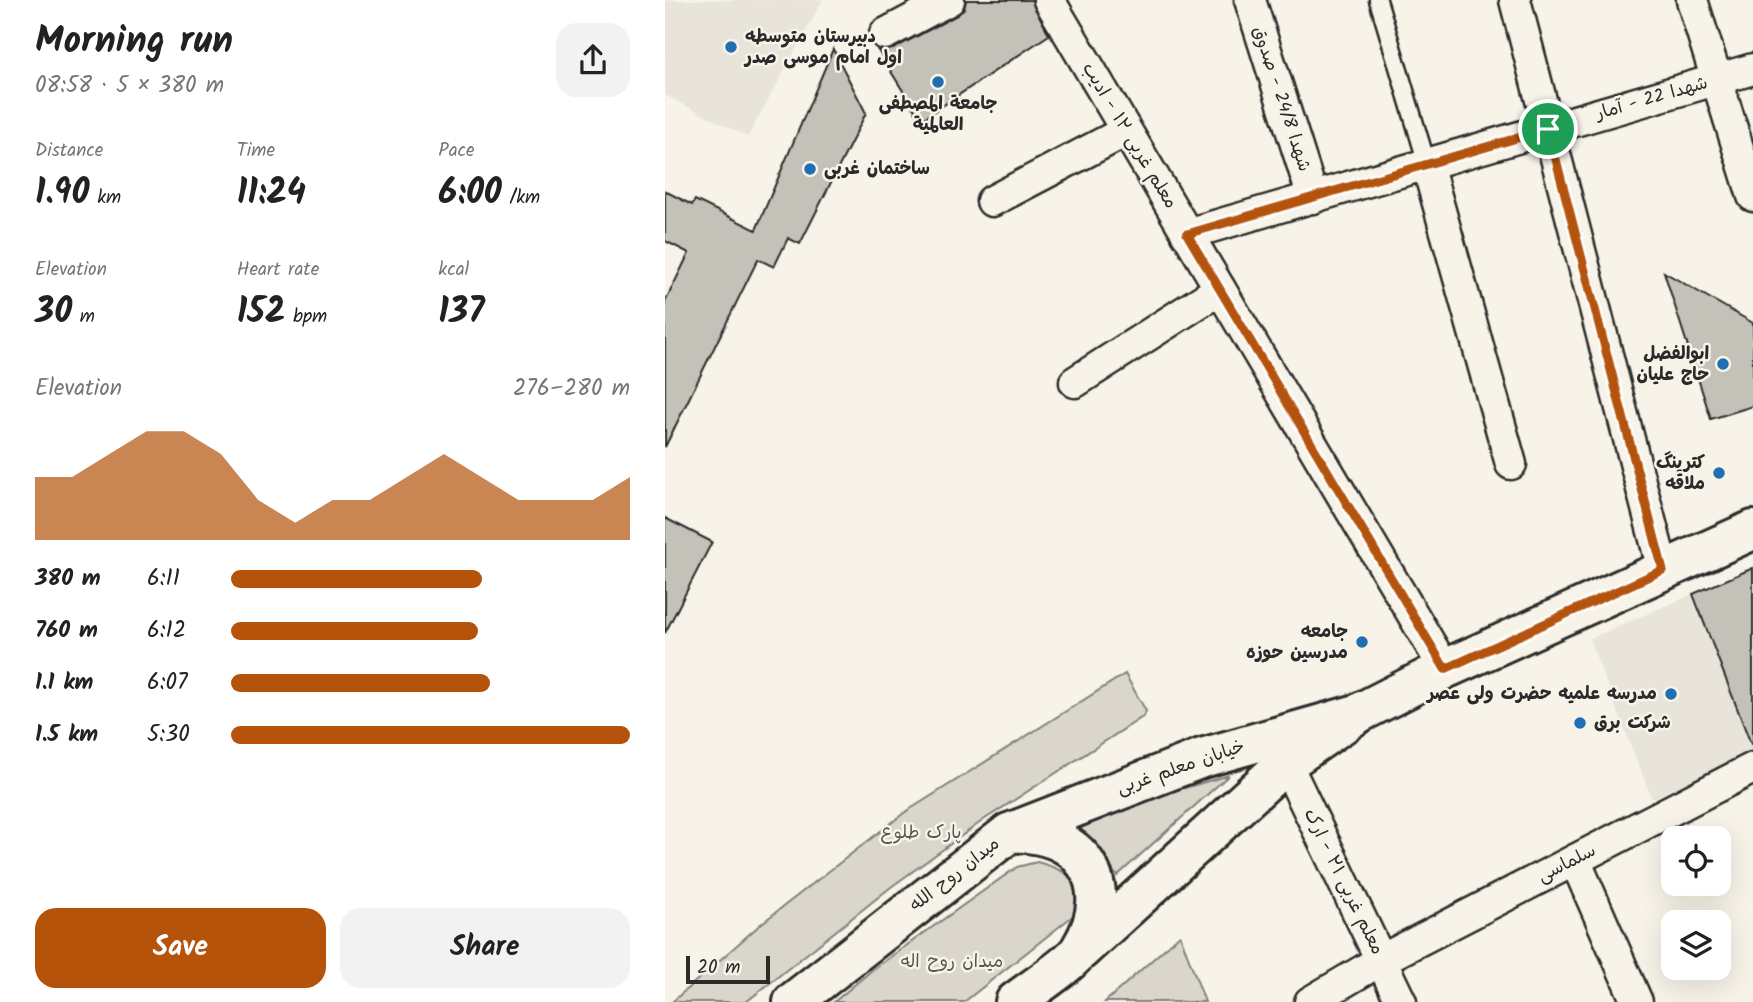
<!DOCTYPE html>
<meta charset="utf-8">
<style>
body{margin:0;font-family:Kalam,"Playpen Sans Arabic",sans-serif;background:#f2f2f2;color:#222;height:100vh;display:flex;flex-direction:column;font-size:26px;white-space:nowrap}
*{box-sizing:border-box;margin:0}
p{font-size:23px;color:#767676}
.icon{flex:none;width:38px;height:38px;fill:none;stroke:currentColor;stroke-width:2;stroke-linecap:round;stroke-linejoin:round}
.map{position:relative;flex:1;overflow:hidden}
.sheet{display:flex;flex-direction:column;background:#fff;width:665px}
.sheet>*{flex:none}
.tools{position:absolute;left:996px;top:826px;display:grid;gap:14px}
.tools a{display:grid;place-items:center;width:70px;height:70px;border-radius:14px;background:#fff;box-shadow:0 7px 28px #0002;font-size:35px}
.scale{position:absolute;left:21px;bottom:18px;width:84px;box-sizing:border-box;padding-left:7px;border:4px solid #2b2b2b;border-top:0;font-size:19px;line-height:24px;white-space:nowrap;color:#2b2b2b;-webkit-text-stroke:5px #f7f3e8;paint-order:stroke}
.pin{position:absolute;display:grid;place-items:center;width:60px;height:60px;color:#fff;margin:-30px;border:4px solid #fff;border-radius:50%;box-shadow:0 2px 7px #0007}
.round{display:grid;place-items:center;flex:none;width:74px;height:74px;border-radius:21px;background:#f2f2f2}
.head{display:flex;align-items:center;justify-content:space-between;height:119px;padding:0 35px}
h1{font-size:38px;font-weight:600;line-height:52px}
.stats{display:grid;grid-template-columns:repeat(3,1fr);gap:10px;height:119px;padding:7px 35px}
.stats div{display:grid;align-content:center}
.stats b{font-size:35px;font-weight:600}
.stats small{font-size:19px;font-weight:400}
.stats p{font-size:19px}
.chart{height:196px;padding:14px 35px}
.chart p{display:flex;justify-content:space-between}
.chart svg{width:100%;height:126px;margin-top:7px;fill:#b45309;opacity:.7}
.action{display:flex;gap:14px;margin-top:auto;padding:14px 35px}
.action a{flex:1;height:80px;border-radius:21px;background:#b45309;color:#fff;font-size:28px;font-weight:600;line-height:80px;text-align:center}
.action a+a{background:#f2f2f2;color:#222}
ul{padding:0 35px;list-style:none;font-size:23px}
li{display:grid;grid-template-columns:112px 84px 1fr;align-items:center;height:52px}
li i{height:18px;border-radius:9px;background:#b45309}
main{display:flex;flex:1;min-height:0}
.map>svg:first-child{display:block}
.built{fill:#e8e4da}
.green{fill:#dad6cc;stroke:#82807c;stroke-width:2}
.building{fill:#c4c1b9;stroke:#2b2b2b;stroke-width:2}
.lines{fill:none;stroke-linecap:round;stroke-linejoin:round}
.service-casing{stroke:#2b2b2b;stroke-width:21}
.minor-casing{stroke:#2b2b2b;stroke-width:35}
.secondary-casing{stroke:#2b2b2b;stroke-width:44}
.service{stroke:#f7f3e8;stroke-width:16}
.minor{stroke:#f7f3e8;stroke-width:30}
.secondary{stroke:#f7f3e8;stroke-width:38}
.route-casing{stroke:#fff;stroke-width:14}
.route{stroke:#b45309;stroke-width:9}
.poi-dot{fill:#1f6fb2;stroke:#f7f3e8;stroke-width:2.5}
.labels{text-anchor:middle;dominant-baseline:central;stroke-width:5;stroke-linejoin:round;paint-order:stroke}
.poi-label{font-size:18px;font-weight:bold;fill:#2b2b2b;stroke:#f7f3e8;text-anchor:end}
.street-label{font-size:18px;fill:#2b2b2b;stroke:#f7f3e8}
.park-label{font-size:18px;fill:#575653;stroke:#f7f3e8}
</style>
<main>
<section class="sheet">
<div class="head"><div><h1>Morning run</h1><p>08:58 · 5 × 380 m</p></div><a class="round"><svg class="icon" aria-label="share" viewBox="0 0 24 24"><path d="M12 15V3M7 8l5-5 5 5M5 13v7h14v-7"/></svg></a></div>
<div class="stats">
<div><p>Distance</p><b>1.90<small> km</small></b></div>
<div><p>Time</p><b>11:24</b></div>
<div><p>Pace</p><b>6:00<small> /km</small></b></div>
</div>
<div class="stats">
<div><p>Elevation</p><b>30<small> m</small></b></div>
<div><p>Heart rate</p><b>152<small> bpm</small></b></div>
<div><p>kcal</p><b>137</b></div>
</div>
<div class="chart"><p><span>Elevation</span>276–280 m</p>
<svg viewBox="0 0 160 44" preserveAspectRatio="none"><path d="M0 44V22L10 22L20 14L30 6L40 6L50 14L60 30L70 38L80 30L90 30L100 22L110 14L120 22L130 30L140 30L150 30L160 22V44z"/></svg>
</div>
<ul>
<li><b>380 m</b>6:11<i style="width:63%"></i></li>
<li><b>760 m</b>6:12<i style="width:62%"></i></li>
<li><b>1.1 km</b>6:07<i style="width:65%"></i></li>
<li><b>1.5 km</b>5:30<i style="width:100%"></i></li>
</ul>
<div class="action"><a>Save</a><a>Share</a></div>
</section>
<div class="map">
<svg width="1088" height="1002" viewBox="0 0 1088 1002">
<rect width="100%" height="100%" fill="#f7f3e8"/>
<filter id="ink" filterUnits="userSpaceOnUse"><feTurbulence type="fractalNoise" baseFrequency=".0143" numOctaves="2"/><feDisplacementMap in="SourceGraphic" scale="14" xChannelSelector="R" yChannelSelector="G"/><feConvolveMatrix kernelMatrix="1 2 1 2 8 2 1 2 1" color-interpolation-filters="sRGB"/></filter>
<g filter="url(#ink)">
<g class="built">
<polygon points="0,0 158,0 83,137 0,95"/>
<polygon points="1028,594 1088,753 987,799 924,639"/>
</g>
<g class="green">
<polygon points="460,674 481,711 479,716 320,819 226,887 81,1002 7,1002 97,923 239,813"/>
<polygon points="564,775 452,876 414,829 475,801"/>
<path d="M372 862C402 870 422 881 409 915L299 1002H169L207 970 352 867Z"/>
<polygon points="515,935 540,1002 440,1002"/>
</g>
<g class="building">
<polygon points="301,0 367,0 384,35 256,120 212,49 228,49 292,15 299,9"/>
<polygon points="168,49 201,113 135,244 123,238 109,267 93,259 0,447 0,302 24,253 0,241 0,191 27,205 30,200 91,230"/>
<polygon points="999,272 1088,323 1088,406 1046,419"/>
<polygon points="0,518 47,542 0,633"/>
<polygon points="1088,568 1088,743 1086,744 1028,594"/>
</g>
<g class="lines">
<defs>
<polyline id="service" points="713,0 762,164"/>
<g id="minor">
<polyline points="384,0 780,669"/>
<polyline points="585,0 648,198"/>
<polyline points="850,0 998,570"/>
<polyline points="1027,0 1088,196"/>
<polyline points="220,34 284,0"/>
<polyline points="762,164 846,464"/>
<polyline points="327,201 461,131"/>
<polyline points="522,234 1088,69"/>
<polyline points="410,382 555,289"/>
<polyline points="621,763 736,1002"/>
<polyline points="910,860 972,1002"/>
<polyline points="645,1002 716,960 1088,768"/>
</g>
<g id="secondary">
<polyline points="692,714 780,669 1088,530"/>
<polyline points="344,833 537,758 692,714 621,763 415,951"/>
<path d="M128 1002 344 833C415 828 455 884 416 948 408 963 365 990 350 1002"/>
</g>
</defs>
<use href="#service" class="service-casing"/>
<use href="#minor" class="minor-casing"/>
<use href="#secondary" class="secondary-casing"/>
<use href="#service" class="service"/>
<use href="#minor" class="minor"/>
<use href="#secondary" class="secondary"/>
</g>
</g>
<g class="lines" filter="url(#ink)">
<defs>
<polygon id="route" points="883,129 998,570 780,669 522,234"/>
</defs>
<use href="#route" class="route-casing"/>
<use href="#route" class="route"/>
</g>
<g class="poi-dot">
<circle cx="66" cy="47" r="7"/>
<circle cx="273" cy="82" r="7"/>
<circle cx="145" cy="169" r="7"/>
<circle cx="1058" cy="364" r="7"/>
<circle cx="1054" cy="473" r="7"/>
<circle cx="697" cy="642" r="7"/>
<circle cx="1006" cy="694" r="7"/>
<circle cx="915" cy="723" r="7"/>
</g>
<g class="labels">
<g class="poi-label">
<text x="80" y="37" text-anchor="start">دبیرستان متوسطه<tspan x="80" dy="21">اول امام موسی صدر</tspan></text>
<text x="273" y="104" text-anchor="middle">جامعة المصطفی<tspan x="273" dy="21">العالمیة</tspan></text>
<text x="159" y="169" text-anchor="start">ساختمان غربی</text>
<text x="1044" y="354">ابوالفضل<tspan x="1044" dy="21">حاج علیان</tspan></text>
<text x="1040" y="463">کترینگ<tspan x="1040" dy="21">ملاقه</tspan></text>
<text x="683" y="632">جامعه<tspan x="683" dy="21">مدرسین حوزه</tspan></text>
<text x="992" y="694">مدرسه علمیه حضرت ولی عصر</text>
<text x="929" y="723" text-anchor="start">شرکت برق</text>
</g>
<g class="street-label">
<text transform="translate(616 99) rotate(72)">شهدا 24/8 - صدوق</text>
<text transform="translate(987 99) rotate(-16)">شهدا 22 - آمار</text>
<text transform="translate(464 136) rotate(59)">معلم غربی ۱۲ - ادیب</text>
<text transform="translate(516 768) rotate(-19)">خیابان معلم غربی</text>
<text transform="translate(902 864) rotate(-27)">سلماسی</text>
<text transform="translate(290 875) rotate(-38)">میدان روح الله</text>
<text transform="translate(678 882) rotate(64)">معلم غربی ۲۱ - ارک</text>
</g>
<g class="park-label">
<text x="256" y="833">پارک طلوع</text>
<text x="287" y="962">میدان روح اله</text>
</g>
</g>
</svg>
<div class="tools">
<a><svg class="icon" aria-label="locate" viewBox="0 0 24 24"><circle cx="12" cy="12" r="6"/><path d="M12 2v4M12 18v4M2 12h4M18 12h4"/></svg></a>
<a><svg class="icon" aria-label="layers" viewBox="0 0 24 24"><path d="M12 4l9 5-9 5-9-5zM3 14l9 5 9-5"/></svg></a>
</div>
<div class="scale">20 m</div>
<div class="pin" style="left:883px;top:129px;background:#1e9e55"><svg class="icon" aria-label="arrive" viewBox="0 0 24 24"><path d="M6 21V4h12l-3 4 3 4H6"/></svg></div>
</div>
</main>
